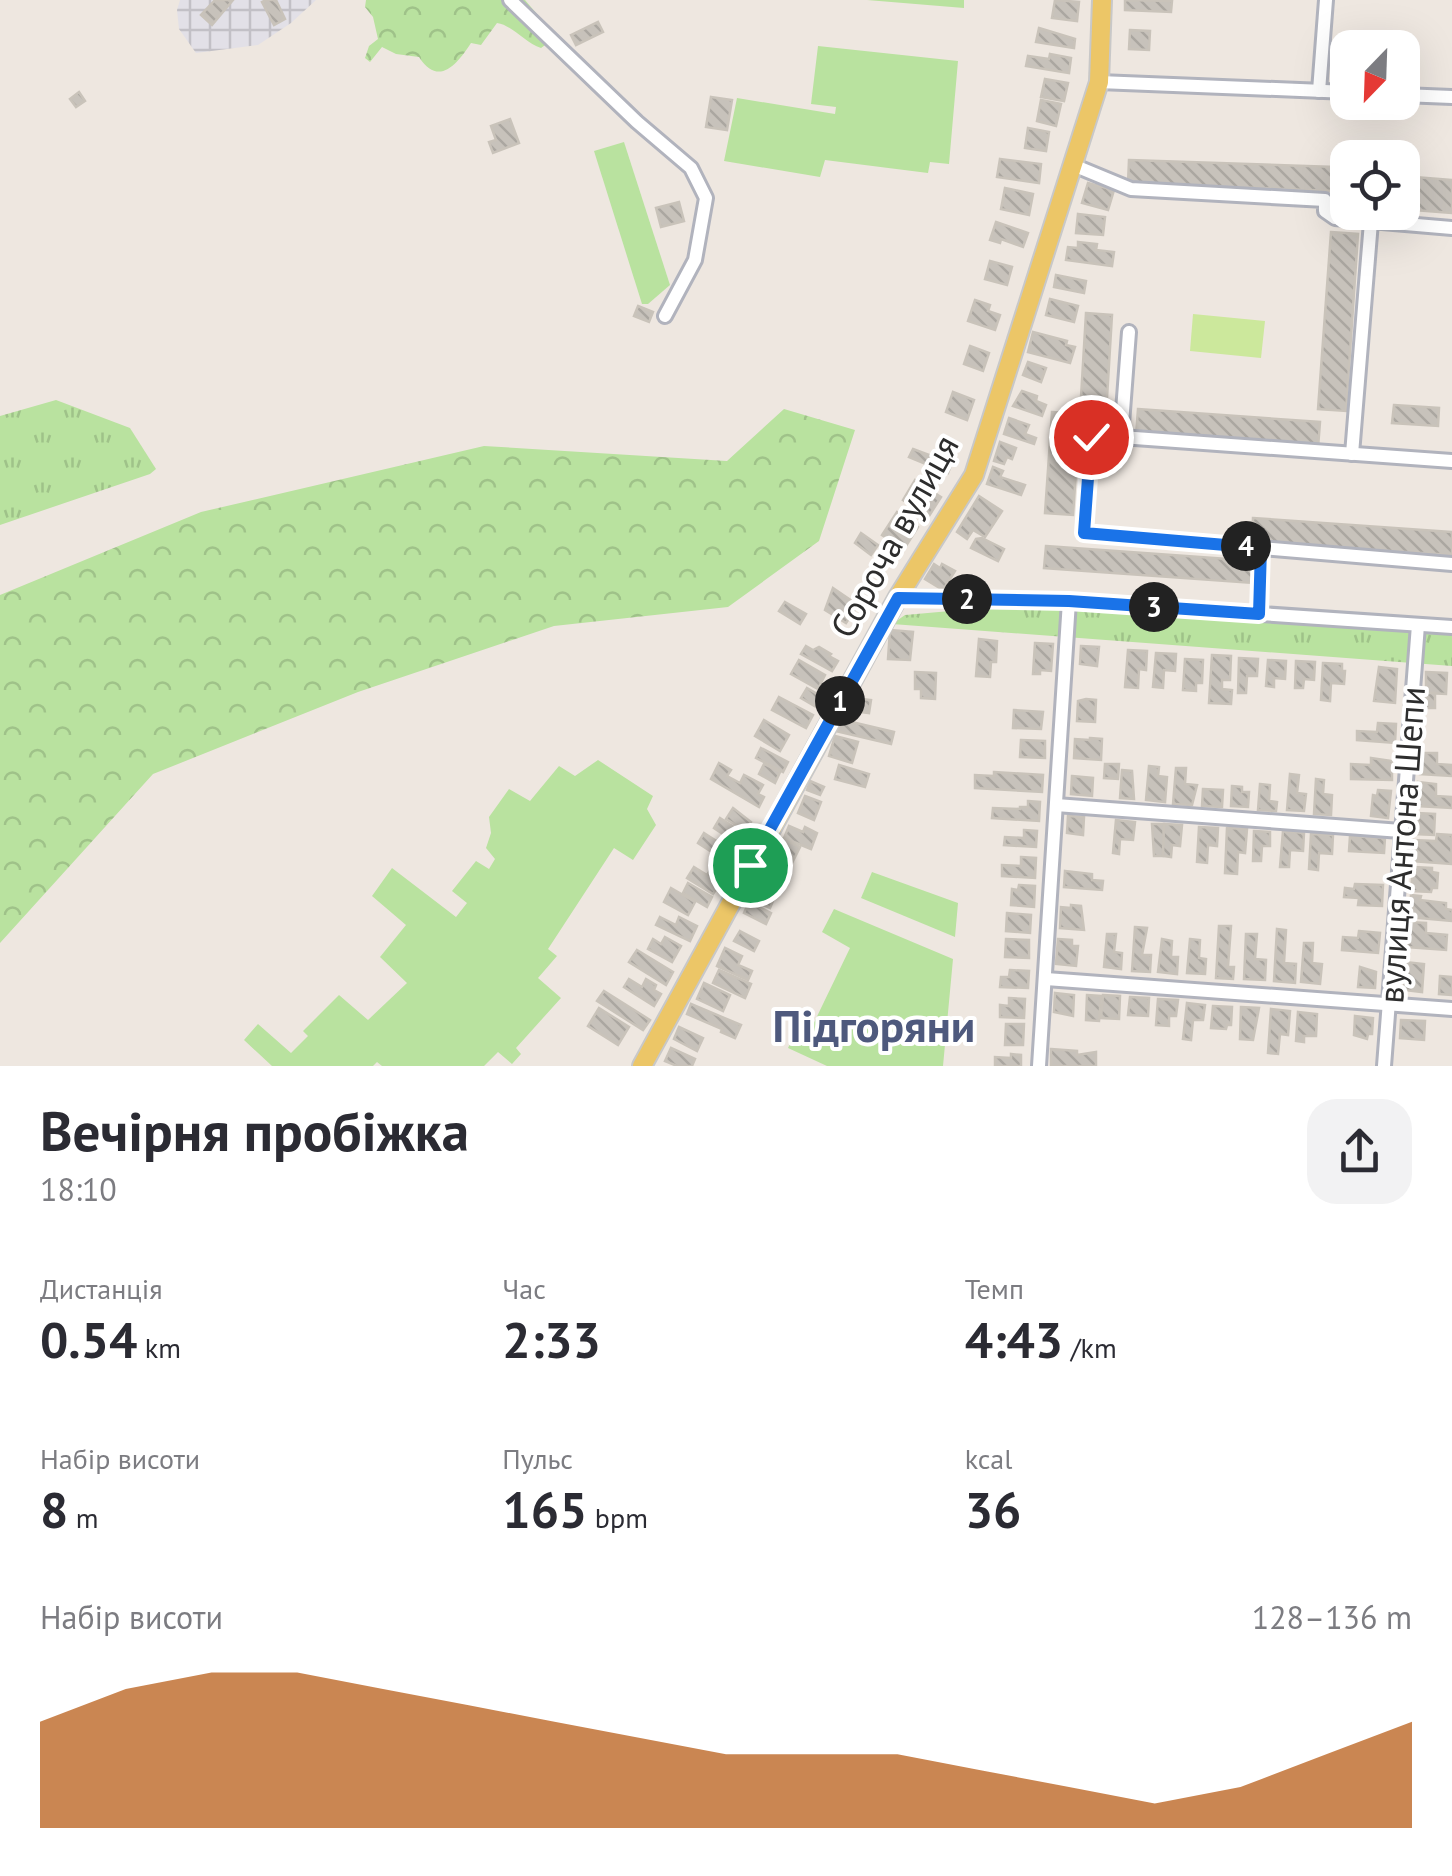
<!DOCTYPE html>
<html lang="uk">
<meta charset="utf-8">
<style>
body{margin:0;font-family:"PT Sans",sans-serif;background:#f2f2f3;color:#2b2b33;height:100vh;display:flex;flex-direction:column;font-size:38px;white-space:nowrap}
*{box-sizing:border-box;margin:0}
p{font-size:32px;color:#7c7c81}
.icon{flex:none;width:55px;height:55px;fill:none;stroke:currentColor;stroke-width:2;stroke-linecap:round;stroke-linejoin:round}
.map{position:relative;height:1066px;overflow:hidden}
.details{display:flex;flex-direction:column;background:#fff;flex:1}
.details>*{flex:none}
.needle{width:65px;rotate:203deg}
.fabs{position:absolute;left:1330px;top:30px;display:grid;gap:20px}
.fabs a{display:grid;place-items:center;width:90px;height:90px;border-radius:20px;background:#fff;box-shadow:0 10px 40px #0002;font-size:50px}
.pin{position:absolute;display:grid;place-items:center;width:85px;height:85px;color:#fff;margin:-42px;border:5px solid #fff;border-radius:50%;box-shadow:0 2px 10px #0007}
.km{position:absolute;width:50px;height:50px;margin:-25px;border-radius:50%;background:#222;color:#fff;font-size:28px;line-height:50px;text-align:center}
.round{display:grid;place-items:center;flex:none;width:105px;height:105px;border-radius:30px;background:#f2f2f3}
.overview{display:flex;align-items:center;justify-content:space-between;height:170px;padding:0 40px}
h1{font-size:55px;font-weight:700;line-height:75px}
.stats{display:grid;grid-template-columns:repeat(3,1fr);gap:15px;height:170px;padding:10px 40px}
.stats div{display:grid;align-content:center}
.stats b{font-size:50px;font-weight:700}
.stats small{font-size:28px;font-weight:400}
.stats p{font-size:28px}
.chart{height:280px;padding:20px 40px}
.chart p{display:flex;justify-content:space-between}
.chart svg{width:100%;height:180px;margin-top:10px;fill:#b45309;opacity:.7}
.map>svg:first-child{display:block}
.industrial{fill:url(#industrial-grid)}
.grass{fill:url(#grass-tufts)}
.forest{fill:url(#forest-crowns)}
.garden{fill:#b9e29f}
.pitch{fill:#cce89c}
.building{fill:url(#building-back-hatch);stroke:#c9c3ba;stroke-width:2.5}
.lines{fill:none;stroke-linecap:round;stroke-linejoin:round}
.minor-casing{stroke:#b1b3bd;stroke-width:18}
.major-casing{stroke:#c8c8c8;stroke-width:22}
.minor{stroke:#fff;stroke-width:12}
.major{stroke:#ecc667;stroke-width:18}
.route-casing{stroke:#fff;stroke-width:20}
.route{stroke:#1a73e8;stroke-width:12}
.labels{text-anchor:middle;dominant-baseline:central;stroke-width:8;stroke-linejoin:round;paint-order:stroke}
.street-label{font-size:35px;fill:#2d2d2d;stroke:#fff}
.district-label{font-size:45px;font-weight:bold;fill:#4e597d;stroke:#fff}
</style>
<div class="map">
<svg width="1452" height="1066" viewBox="0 0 1452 1066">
<defs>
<pattern id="industrial-grid" width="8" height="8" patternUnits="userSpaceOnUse" patternTransform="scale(2.5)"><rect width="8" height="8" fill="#e2e0e7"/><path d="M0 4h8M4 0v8" fill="none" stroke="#c2c0c6"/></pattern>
<pattern id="grass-tufts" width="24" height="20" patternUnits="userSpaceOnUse" patternTransform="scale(2.5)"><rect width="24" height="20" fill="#b9e29f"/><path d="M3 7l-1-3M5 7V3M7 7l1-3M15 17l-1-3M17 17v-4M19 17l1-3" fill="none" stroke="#9fc289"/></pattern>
<pattern id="forest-crowns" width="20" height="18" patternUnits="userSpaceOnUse" patternTransform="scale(2.5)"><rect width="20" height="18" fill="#b9e29f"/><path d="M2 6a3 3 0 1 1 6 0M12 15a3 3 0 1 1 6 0" fill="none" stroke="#9fc289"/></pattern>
<pattern id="building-back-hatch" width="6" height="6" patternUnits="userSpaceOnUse" patternTransform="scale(2.5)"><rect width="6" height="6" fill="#c7c2bb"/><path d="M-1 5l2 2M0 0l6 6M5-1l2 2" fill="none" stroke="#aba7a1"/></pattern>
</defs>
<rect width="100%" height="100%" fill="#eee7e0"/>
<polygon class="industrial" points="180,0 316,0 291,23 258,45 196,53 179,29 177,10"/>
<g class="grass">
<polygon points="56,400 130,428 156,469 150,474 0,525 0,416"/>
<polygon points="1028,604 1452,631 1452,666 892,624 905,615"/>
</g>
<g class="forest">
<path d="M366 0H525L553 33 548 43 541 48C525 43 512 25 497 23L481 45 471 43C458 63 439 88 419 57L396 54 382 47 370 62 365 58 369 46 378 39 373 17 365 7Z"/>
<polygon points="784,409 855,430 819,541 728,607 554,626 358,692 153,774 0,943 0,595 201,512 484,446 727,461"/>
</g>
<g class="garden">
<polygon points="867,0 964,0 964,8"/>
<polygon points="818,46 958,61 949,164 930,162 928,173 825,160 820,177 724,161 737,98 835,114 836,107 811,104"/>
<polygon points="624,142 670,285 648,304 642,304 594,151"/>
<polygon points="598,760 653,796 647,809 656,825 633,860 614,848 548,949 557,956 538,978 561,998 516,1048 521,1054 512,1064 498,1052 484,1066 382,1066 377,1062 373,1066 272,1066 244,1040 258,1024 291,1053 308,1036 303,1031 339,995 368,1020 407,983 380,957 406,925 372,896 392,868 456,917 467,903 452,891 476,861 489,869 495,859 486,848 491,833 489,817 509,789 530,801 559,766 575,776"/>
<polygon points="872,872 958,903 955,937 861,898"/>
<polygon points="834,909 953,959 943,1066 827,1066 788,1048 798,1027 809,1033 850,948 822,932"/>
</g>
<polygon class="pitch" points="1193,314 1265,321 1261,358 1190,351"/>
<g class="building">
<polygon points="215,0 233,0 212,25 201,15"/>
<polygon points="266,0 276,0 285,19 274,25 262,2"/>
<polygon points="1055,0 1079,2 1077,21 1052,18"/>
<polygon points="1125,0 1172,1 1171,12 1125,10"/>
<polygon points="598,22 603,32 576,45 571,35"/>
<polygon points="1039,28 1075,39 1074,48 1036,42"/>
<polygon points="1130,30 1150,31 1149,50 1129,49"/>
<polygon points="1050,54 1071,58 1069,73 1026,66 1028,56 1049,59"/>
<polygon points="1045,79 1068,83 1064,101 1041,97"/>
<polygon points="79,92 85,101 76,107 70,99"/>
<polygon points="711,97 732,100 727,130 706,127"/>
<polygon points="1041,100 1061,104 1056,126 1037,121"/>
<polygon points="510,119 519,143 493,153 489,142 496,140 491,126"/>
<polygon points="1028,128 1049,132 1046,151 1025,148"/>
<polygon points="1000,159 1041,164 1039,183 997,177"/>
<polygon points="1129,160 1335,167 1334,191 1128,183"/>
<polygon points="1339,172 1348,173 1348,205 1337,204"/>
<polygon points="1402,176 1452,180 1452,213 1402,209"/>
<polygon points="1088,183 1114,190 1108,210 1082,203"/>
<polygon points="1005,188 1033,194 1029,215 1001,209"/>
<polygon points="679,202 684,221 661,227 656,208"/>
<polygon points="1078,214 1105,217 1103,235 1076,233"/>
<polygon points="996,222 1028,233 1023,247 1001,239 1000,243 990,240"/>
<polygon points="1331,232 1358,234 1346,411 1318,409"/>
<polygon points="1078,242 1097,244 1096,250 1114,252 1112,266 1066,260 1068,247 1078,248"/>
<polygon points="990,261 1012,267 1007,285 985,279"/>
<polygon points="1056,275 1086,281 1084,293 1054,287"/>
<polygon points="1050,299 1078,306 1074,322 1046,315"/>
<polygon points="975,300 990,305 988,311 1000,315 995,330 968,321"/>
<polygon points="638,306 653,312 649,322 634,316"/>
<polygon points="1086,313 1112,315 1106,415 1080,414"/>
<polygon points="1033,332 1067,341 1066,345 1075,347 1070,363 1028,352"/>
<polygon points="970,346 989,353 983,371 964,364"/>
<polygon points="1028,362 1046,368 1041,382 1023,375"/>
<polygon points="1022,391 1037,396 1036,401 1046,405 1042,416 1013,406"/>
<polygon points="953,392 974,400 967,420 946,412"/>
<polygon points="1394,405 1439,408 1438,426 1392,423"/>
<polygon points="1138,409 1320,422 1318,448 1136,436"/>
<polygon points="1052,412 1080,414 1073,515 1045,513"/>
<polygon points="1009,418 1029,425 1025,434 1036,438 1034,444 1004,434"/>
<polygon points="1000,442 1016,448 1012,459 1007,457 1004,464 994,461"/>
<polygon points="913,449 937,458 941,450 955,455 948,473 909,457"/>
<polygon points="993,467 1003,471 1000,477 1025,485 1021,495 987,484"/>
<polygon points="915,480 941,497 929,516 903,500"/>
<polygon points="979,496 1002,511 985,537 973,530 967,539 957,532"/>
<polygon points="897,512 918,527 904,549 882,535"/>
<polygon points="1253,518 1452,532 1452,555 1252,542"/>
<polygon points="861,533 878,545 871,555 855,543"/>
<polygon points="982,538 1004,549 998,561 971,548 976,539"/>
<polygon points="1046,546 1255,561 1253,583 1044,568"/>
<polygon points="934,564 940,568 942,564 955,571 943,590 925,579"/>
<polygon points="833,588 858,605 846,623 825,610"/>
<polygon points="785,602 806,614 800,624 779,611"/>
<polygon points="890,630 913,632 910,660 888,659"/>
<polygon points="979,639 997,641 996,662 991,662 990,677 976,676"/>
<polygon points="1035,643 1053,644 1051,671 1040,670 1040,674 1033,674"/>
<polygon points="806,646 813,650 819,647 831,654 829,656 838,661 832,671 801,654"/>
<polygon points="1081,646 1099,647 1097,666 1080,664"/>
<polygon points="1128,650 1147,651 1146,670 1139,669 1138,688 1125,687"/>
<polygon points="1156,653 1176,654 1175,671 1164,670 1163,688 1153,687"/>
<polygon points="1212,655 1231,656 1230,680 1222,680 1222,689 1232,690 1231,704 1209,703"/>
<polygon points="1239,658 1258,659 1257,676 1247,676 1246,693 1238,693"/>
<polygon points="1185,659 1203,660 1202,683 1196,683 1196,691 1183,690"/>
<polygon points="799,660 825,675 818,689 791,674"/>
<polygon points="1268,660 1286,661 1285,679 1274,678 1274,687 1266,686"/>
<polygon points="1296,661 1315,662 1314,680 1304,679 1303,688 1295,688"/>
<polygon points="1323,663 1342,664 1342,671 1345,671 1344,684 1331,683 1330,701 1321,700"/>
<polygon points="1379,667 1397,669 1395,703 1374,701"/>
<polygon points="915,672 936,673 935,699 921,698 921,689 915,689"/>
<polygon points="1426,672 1447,673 1446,694 1426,693"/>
<polygon points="807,688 824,698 818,708 801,698"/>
<polygon points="1426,693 1435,693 1435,708 1425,708"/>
<polygon points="779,697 813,715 806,728 772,710"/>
<polygon points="854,698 871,700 869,713 852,711"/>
<polygon points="1086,699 1096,700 1095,722 1077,721 1078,701"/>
<polygon points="1014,710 1043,712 1041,729 1013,728"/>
<polygon points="839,719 894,732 891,744 836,731"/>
<polygon points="764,720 789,735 780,751 755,736"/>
<polygon points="1378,723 1396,724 1395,743 1357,740 1357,731 1377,732"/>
<polygon points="835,736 858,742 852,763 829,756"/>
<polygon points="1090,738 1102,739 1101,760 1074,758 1075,739 1090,740"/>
<polygon points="1021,740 1045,741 1045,758 1020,757"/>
<polygon points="761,748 788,762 783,772 756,758"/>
<polygon points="1421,753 1437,753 1437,764 1452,765 1452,776 1420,774"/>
<polygon points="1371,758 1392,761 1392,780 1351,779 1351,764 1371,765"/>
<polygon points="719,763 731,770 727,776 740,783 744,775 763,785 758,794 764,797 759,807 711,779"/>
<polygon points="764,764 780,772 775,783 759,774"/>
<polygon points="1105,764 1119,764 1118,779 1104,778"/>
<polygon points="839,765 869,774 865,787 835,779"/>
<polygon points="1149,766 1159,767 1158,776 1167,777 1165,802 1146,800"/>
<polygon points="1176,768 1186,768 1185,784 1197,785 1192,805 1173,804"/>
<polygon points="1122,770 1132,771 1134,799 1120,798"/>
<polygon points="994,772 1043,775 1042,792 975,788 975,775 994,776"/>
<polygon points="1290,774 1299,775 1297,793 1306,794 1304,811 1287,810"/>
<polygon points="1072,776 1093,778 1092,796 1071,794"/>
<polygon points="1316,779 1324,780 1323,794 1332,795 1331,815 1314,814"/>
<polygon points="810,781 824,787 820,795 807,790"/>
<polygon points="1418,782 1436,784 1436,796 1452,797 1452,808 1417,806"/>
<polygon points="1260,784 1270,785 1269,801 1277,802 1276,811 1258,810"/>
<polygon points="1232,786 1242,787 1242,792 1249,792 1248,807 1231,806"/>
<polygon points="1203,789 1223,790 1222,807 1202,806"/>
<polygon points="1378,790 1391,791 1388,818 1371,816 1373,795 1377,796"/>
<polygon points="805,796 821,802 814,820 798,813"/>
<polygon points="1028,801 1040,802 1039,821 992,818 993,808 1020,809 1020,807 1028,807"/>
<polygon points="733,808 751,822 746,831 726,819"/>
<polygon points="1417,813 1435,814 1434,835 1415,834"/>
<polygon points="1068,816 1084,817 1083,835 1067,833"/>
<polygon points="720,818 745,834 738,844 714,828"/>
<polygon points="1116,820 1135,822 1133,840 1120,839 1119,854 1113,853"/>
<polygon points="1152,824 1164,824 1163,856 1154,856"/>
<polygon points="1164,824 1182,825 1180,846 1172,845 1171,857 1163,856"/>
<polygon points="789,826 803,832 805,827 817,833 811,849 784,838"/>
<polygon points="1199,827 1218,828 1217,846 1208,845 1207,863 1197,862"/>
<polygon points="1227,828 1247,829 1245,853 1238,852 1237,874 1225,873"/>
<polygon points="1024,830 1037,831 1036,847 1004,845 1005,837 1024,838"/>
<polygon points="1254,831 1270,832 1270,846 1262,846 1261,861 1253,861"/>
<polygon points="1283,831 1304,833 1303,851 1290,850 1289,867 1280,867"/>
<polygon points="704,833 738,855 732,865 698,843"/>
<polygon points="1311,834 1333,835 1332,854 1319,853 1318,870 1309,869"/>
<polygon points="1437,834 1452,835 1451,864 1412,861 1414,840 1436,841"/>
<polygon points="1350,836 1385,838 1384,853 1349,851"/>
<polygon points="781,838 800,847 791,865 772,856"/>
<polygon points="1021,857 1036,858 1035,878 1002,876 1002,865 1021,866"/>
<polygon points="694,867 707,875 711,869 724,877 713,894 687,878"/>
<polygon points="1413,867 1432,868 1432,872 1438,873 1437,888 1432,888 1431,892 1411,891"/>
<polygon points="1065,871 1092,874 1092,880 1103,881 1102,890 1064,887"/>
<polygon points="760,881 778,889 770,908 752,900"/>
<polygon points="688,883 712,897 707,907 683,893"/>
<polygon points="1355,884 1383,885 1382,906 1358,905 1359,898 1344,897 1345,888 1354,889"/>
<polygon points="1019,885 1035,886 1034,907 1011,905 1012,889 1018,890"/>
<polygon points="671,888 695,902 688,915 664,902"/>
<polygon points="1411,895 1421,896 1420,900 1446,903 1446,909 1452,910 1452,921 1409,917"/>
<polygon points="749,902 771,913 766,924 744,913"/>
<polygon points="1071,905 1081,906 1084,930 1060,928 1061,907 1071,908"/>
<polygon points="1007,913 1031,915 1030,933 1006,931"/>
<polygon points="660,917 676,925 679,917 697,926 690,941 656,925"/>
<polygon points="1409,922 1426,923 1426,933 1447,935 1446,950 1407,947"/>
<polygon points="1219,926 1231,926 1228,967 1234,967 1233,979 1216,978"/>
<polygon points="1135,927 1147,928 1142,955 1151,955 1150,972 1132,971"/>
<polygon points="1277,929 1286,930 1284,963 1296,964 1295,983 1274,981"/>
<polygon points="740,931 759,941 754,951 734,941"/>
<polygon points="1359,931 1380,933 1378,953 1342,950 1343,937 1358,938"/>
<polygon points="1107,934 1116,934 1114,952 1122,953 1121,969 1104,967"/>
<polygon points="1246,934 1257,934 1255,959 1266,960 1265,980 1244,979"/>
<polygon points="665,937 681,946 672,962 648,949 653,939 661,944"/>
<polygon points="1006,939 1029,940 1029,958 1005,957"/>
<polygon points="1058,939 1072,940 1072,946 1078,946 1076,966 1056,964"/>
<polygon points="1162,939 1172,941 1171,957 1178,957 1177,974 1158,972"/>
<polygon points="1190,939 1200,940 1199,958 1206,959 1205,974 1187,973"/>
<polygon points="1304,943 1313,943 1312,963 1322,964 1320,984 1301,982"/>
<polygon points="725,948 742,956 738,965 752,971 748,980 717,966"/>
<polygon points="637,950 673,972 666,985 629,962"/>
<polygon points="1405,962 1424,964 1422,992 1404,990"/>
<polygon points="1360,967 1376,972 1375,988 1358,987"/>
<polygon points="719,970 751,984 745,998 713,983"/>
<polygon points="1010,970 1029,971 1028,988 1000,987 1001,977 1009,977"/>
<polygon points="1440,976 1452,977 1452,995 1439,994"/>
<polygon points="629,979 642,987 646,979 656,985 654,990 661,994 654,1006 624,987"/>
<polygon points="704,983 730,995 723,1011 697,999"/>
<polygon points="604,991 650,1020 643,1030 597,1001"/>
<polygon points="1055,993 1074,995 1073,1016 1054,1012"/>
<polygon points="1087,995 1101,996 1099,1021 1086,1020"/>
<polygon points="1103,995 1120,996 1119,1019 1101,1018"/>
<polygon points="1130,997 1149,998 1148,1016 1128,1015"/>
<polygon points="1009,998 1025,999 1024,1018 1000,1017 1000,1005 1009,1006"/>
<polygon points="1158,999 1178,1000 1176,1016 1169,1016 1169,1026 1156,1025"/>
<polygon points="1187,1003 1205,1005 1203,1020 1193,1020 1191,1040 1183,1039"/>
<polygon points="691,1004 741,1025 735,1038 721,1032 722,1029 687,1014"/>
<polygon points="1213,1006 1232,1007 1231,1025 1227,1025 1226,1029 1211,1028"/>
<polygon points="1241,1007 1259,1008 1253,1040 1240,1039"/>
<polygon points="599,1008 629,1027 618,1045 588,1026"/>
<polygon points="1271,1009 1290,1011 1288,1035 1280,1034 1278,1054 1268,1053"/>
<polygon points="1298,1012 1317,1014 1316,1036 1304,1036 1304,1042 1296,1041"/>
<polygon points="1355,1016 1373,1018 1372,1034 1368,1034 1367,1039 1354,1035"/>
<polygon points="1401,1020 1425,1021 1424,1040 1400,1038"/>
<polygon points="1006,1024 1024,1024 1023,1045 1005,1045"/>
<polygon points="679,1027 703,1038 697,1051 674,1039"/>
<polygon points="671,1048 695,1059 692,1066 677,1066 665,1061"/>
<polygon points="1051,1049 1077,1051 1077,1055 1096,1052 1096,1066 1051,1066"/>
<polygon points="1011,1054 1021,1055 1021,1066 995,1066 995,1057 1011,1058"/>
</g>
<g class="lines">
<defs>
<g id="minor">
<polyline points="510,0 637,122 691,168 706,198 695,260 665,316"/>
<polyline points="1099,82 1348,92"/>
<polyline points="1319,91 1326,0"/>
<polyline points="1402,95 1452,97"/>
<polyline points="1073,165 1131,189 1325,200 1325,211 1335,218 1452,228"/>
<polyline points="1129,332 1121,437 1452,461"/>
<polyline points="1121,437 1091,437 1084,533 1261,548"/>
<polyline points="1352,454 1371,222"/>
<polyline points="898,597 1069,601 1452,627"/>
<polyline points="1259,614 1261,548 1452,564"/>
<polyline points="1056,805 1401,831"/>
<polyline points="1046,979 1452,1009"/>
<polyline points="1039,1066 1069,601"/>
<polyline points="1384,1066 1418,625"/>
</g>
<polyline id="major" points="642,1066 898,597 974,475 1099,82 1102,0"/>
</defs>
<use href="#minor" class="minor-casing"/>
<use href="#major" class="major-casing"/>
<use href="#minor" class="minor"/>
<use href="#major" class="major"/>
</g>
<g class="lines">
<defs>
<polyline id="route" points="750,865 898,598 1069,601 1259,614 1261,548 1084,533 1091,437"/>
</defs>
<use href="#route" class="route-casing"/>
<use href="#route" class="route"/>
</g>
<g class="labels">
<g class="street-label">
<text transform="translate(894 536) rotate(-61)">Сороча вулиця</text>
<text transform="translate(1401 845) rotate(-86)">вулиця Антона Шепи</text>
</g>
<g class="district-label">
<text x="874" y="1025">Підгоряни</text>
</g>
</g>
</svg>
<div class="fabs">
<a><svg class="needle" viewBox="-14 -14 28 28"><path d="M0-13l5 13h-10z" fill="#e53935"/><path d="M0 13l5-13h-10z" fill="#7c7c81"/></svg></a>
<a><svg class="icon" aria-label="locate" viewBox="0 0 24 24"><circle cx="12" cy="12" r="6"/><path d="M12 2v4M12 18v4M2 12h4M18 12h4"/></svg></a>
</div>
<div class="pin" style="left:750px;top:865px;background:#1e9e55"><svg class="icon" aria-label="arrive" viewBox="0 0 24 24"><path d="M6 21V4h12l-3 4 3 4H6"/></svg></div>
<div class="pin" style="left:1091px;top:437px;background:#d93025"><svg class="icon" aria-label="check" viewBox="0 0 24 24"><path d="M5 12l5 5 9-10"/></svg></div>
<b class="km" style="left:840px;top:701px">1</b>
<b class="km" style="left:967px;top:599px">2</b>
<b class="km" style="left:1154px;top:607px">3</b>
<b class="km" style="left:1246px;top:546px">4</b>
</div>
<section class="details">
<div class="overview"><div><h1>Вечірня пробіжка</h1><p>18:10</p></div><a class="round"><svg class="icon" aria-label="share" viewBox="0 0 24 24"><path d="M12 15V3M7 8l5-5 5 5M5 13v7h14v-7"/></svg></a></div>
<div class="stats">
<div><p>Дистанція</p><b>0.54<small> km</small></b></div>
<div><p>Час</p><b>2:33</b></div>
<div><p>Темп</p><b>4:43<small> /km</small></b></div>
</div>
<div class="stats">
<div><p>Набір висоти</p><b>8<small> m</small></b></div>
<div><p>Пульс</p><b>165<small> bpm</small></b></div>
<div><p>kcal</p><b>36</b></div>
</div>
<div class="chart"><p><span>Набір висоти</span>128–136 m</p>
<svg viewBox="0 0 160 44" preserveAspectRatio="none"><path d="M0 44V18L10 10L20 6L30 6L40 10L50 14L60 18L70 22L80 26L90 26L100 26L110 30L120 34L130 38L140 34L150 26L160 18V44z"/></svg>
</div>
</section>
